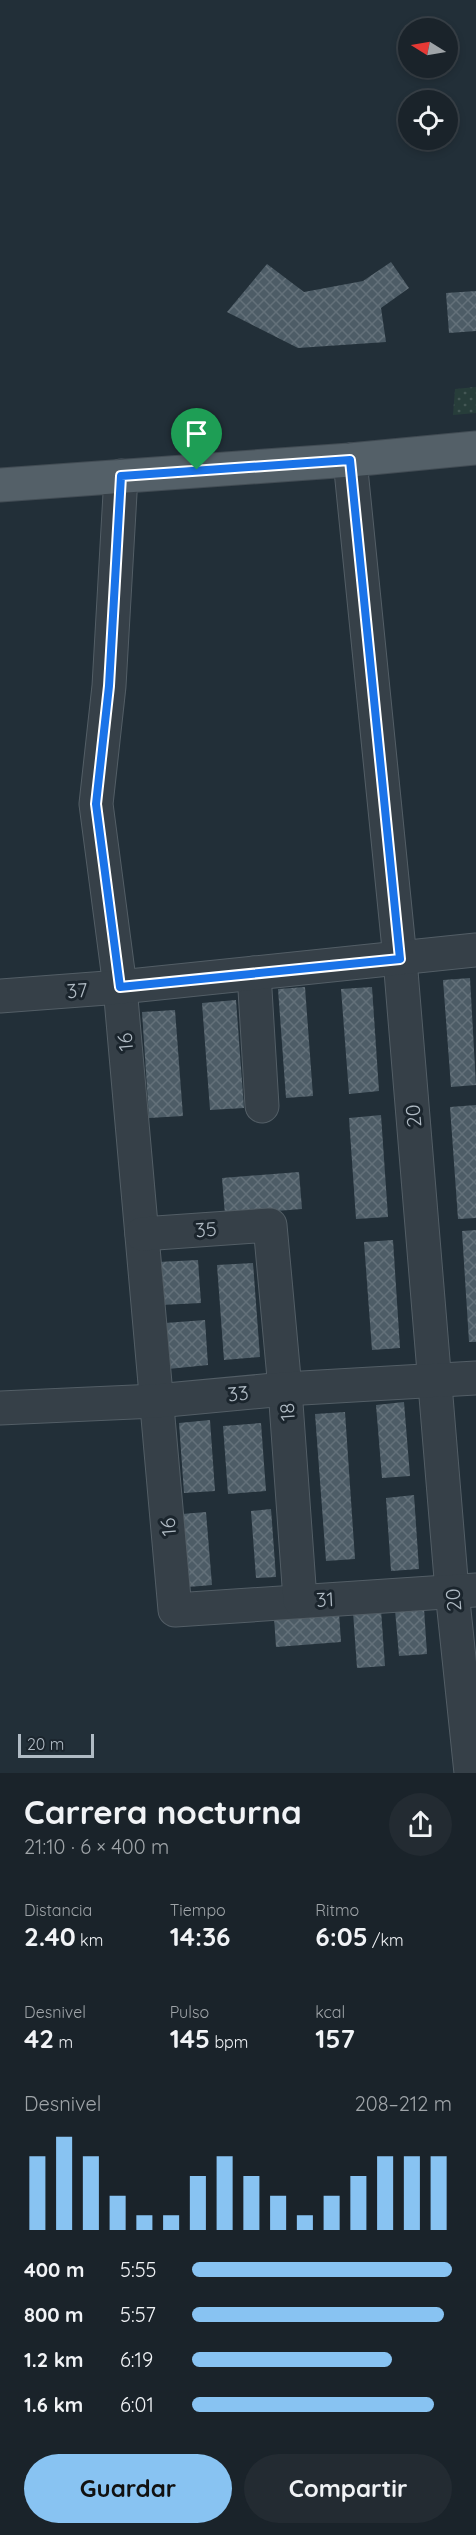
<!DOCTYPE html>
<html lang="es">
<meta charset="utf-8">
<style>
body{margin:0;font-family:Quicksand,sans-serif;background:#232b32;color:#f1f3f6;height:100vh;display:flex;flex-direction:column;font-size:22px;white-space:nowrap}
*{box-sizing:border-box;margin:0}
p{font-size:20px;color:#9fa4a8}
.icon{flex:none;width:33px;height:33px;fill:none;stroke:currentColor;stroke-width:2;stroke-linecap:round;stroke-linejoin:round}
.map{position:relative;height:1773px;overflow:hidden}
.details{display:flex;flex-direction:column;background:#1a232a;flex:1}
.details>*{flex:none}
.needle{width:39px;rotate:281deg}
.fabs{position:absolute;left:398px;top:18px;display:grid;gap:12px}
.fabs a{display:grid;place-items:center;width:60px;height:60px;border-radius:50%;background:#1a232a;box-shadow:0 3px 9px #0003,0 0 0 2px #384047;font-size:30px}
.scale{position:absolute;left:18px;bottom:15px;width:76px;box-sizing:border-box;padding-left:6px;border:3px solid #b0bbc4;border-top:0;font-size:16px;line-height:21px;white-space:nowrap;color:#b0bbc4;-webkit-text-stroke:4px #1b252d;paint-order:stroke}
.pin{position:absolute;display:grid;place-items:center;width:51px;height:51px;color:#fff;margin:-62px -26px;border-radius:50% 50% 50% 0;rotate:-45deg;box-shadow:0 0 6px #0007}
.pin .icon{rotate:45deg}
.round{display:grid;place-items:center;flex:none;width:63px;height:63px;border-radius:32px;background:#232b32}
.headline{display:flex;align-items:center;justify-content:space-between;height:102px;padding:0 24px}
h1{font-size:33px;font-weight:800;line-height:45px}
.metrics{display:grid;grid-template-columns:repeat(3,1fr);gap:9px;height:102px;padding:6px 24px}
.metrics div{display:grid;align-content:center}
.metrics b{font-size:26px;font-weight:800}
.metrics small{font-size:16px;font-weight:400}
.metrics p{font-size:16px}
.chart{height:168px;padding:12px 24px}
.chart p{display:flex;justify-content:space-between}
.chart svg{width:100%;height:108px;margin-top:6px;stroke:#88c3f2;stroke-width:6}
.button{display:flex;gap:12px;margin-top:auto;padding:12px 24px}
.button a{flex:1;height:69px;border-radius:36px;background:#88c3f2;color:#111;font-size:24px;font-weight:800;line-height:69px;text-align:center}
.button a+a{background:#232b32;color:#f1f3f6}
ul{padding:0 24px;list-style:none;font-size:20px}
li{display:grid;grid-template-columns:96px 72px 1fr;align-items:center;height:45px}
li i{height:15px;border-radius:8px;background:#88c3f2}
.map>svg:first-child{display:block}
.grass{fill:url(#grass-dots)}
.building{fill:url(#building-cross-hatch)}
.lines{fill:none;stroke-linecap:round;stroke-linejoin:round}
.minor-casing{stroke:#535e66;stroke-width:35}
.major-casing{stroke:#424c54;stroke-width:35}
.minor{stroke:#364048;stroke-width:33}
.major{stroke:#546068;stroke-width:33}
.route-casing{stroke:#fff;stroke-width:12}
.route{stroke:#1a73e8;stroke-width:8}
.labels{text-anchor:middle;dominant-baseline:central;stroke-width:6;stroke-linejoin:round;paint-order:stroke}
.street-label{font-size:20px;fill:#b0bbc4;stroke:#1b252d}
</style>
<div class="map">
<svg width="476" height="1773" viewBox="0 0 476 1773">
<defs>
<pattern id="grass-dots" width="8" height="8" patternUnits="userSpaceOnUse" patternTransform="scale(1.5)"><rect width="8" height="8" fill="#273d3a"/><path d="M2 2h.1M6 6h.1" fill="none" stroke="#445755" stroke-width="1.8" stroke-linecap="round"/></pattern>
<pattern id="building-cross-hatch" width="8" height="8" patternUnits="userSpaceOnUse" patternTransform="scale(1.5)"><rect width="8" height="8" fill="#4d5c66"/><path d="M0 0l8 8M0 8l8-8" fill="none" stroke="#64717a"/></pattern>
</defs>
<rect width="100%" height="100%" fill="#222f38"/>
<polygon class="grass" points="476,387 476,413 453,415 455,389"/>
<g class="building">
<polygon points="391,262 409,288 381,308 386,342 298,348 227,312 267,264 304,292 363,281"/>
<polygon points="476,291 476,331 449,333 446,293"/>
<polygon points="470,978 476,1085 451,1087 443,980"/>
<polygon points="305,987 313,1096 286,1098 278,989"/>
<polygon points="372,987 379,1091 349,1094 341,989"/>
<polygon points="236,1000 244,1108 210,1110 202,1003"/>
<polygon points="175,1010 183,1116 149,1118 142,1012"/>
<polygon points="476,1105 476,1218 458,1219 450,1107"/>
<polygon points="381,1115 388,1217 356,1219 349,1118"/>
<polygon points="299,1172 302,1209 225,1215 222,1178"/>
<polygon points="476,1230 476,1342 469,1342 462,1231"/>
<polygon points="393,1240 400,1348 372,1350 364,1242"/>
<polygon points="198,1260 201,1303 161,1305 158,1262"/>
<polygon points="253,1263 260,1357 224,1360 217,1265"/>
<polygon points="205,1320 208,1365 168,1369 165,1323"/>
<polygon points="404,1402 410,1476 382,1478 376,1405"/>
<polygon points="345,1412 355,1559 326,1561 315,1414"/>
<polygon points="210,1420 215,1491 184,1493 179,1423"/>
<polygon points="261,1423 266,1491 228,1494 223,1426"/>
<polygon points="414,1495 419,1569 391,1571 386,1498"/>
<polygon points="271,1509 276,1577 256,1578 251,1511"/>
<polygon points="206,1512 212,1585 188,1587 182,1514"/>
<polygon points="424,1608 427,1654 399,1656 395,1610"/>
<polygon points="381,1610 385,1666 357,1668 353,1612"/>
<polygon points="339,1613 341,1642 276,1647 274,1617"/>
</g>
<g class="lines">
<defs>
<g id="minor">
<polyline points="350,460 400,959 452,1591 471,1773"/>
<polyline points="121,476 109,686 96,804 120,987 175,1610 476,1590"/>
<polyline points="254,973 262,1106"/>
<polyline points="0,996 120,987 476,950"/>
<polyline points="142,1234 270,1225 285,1389 300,1600"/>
<polyline points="0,1408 156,1401 285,1389 476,1378"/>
</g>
<polyline id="major" points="0,485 350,460 476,448"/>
</defs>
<use href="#minor" class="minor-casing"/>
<use href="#major" class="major-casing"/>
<use href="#minor" class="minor"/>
<use href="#major" class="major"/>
</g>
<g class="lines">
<defs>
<polygon id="route" points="350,460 400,959 120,987 96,804 109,686 121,476"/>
</defs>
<use href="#route" class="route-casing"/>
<use href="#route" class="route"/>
</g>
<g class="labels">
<g class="street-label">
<text transform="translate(77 990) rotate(-4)">37</text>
<text transform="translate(125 1042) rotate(-95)">16</text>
<text transform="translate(413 1116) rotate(-95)">20</text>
<text transform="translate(206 1229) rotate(-4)">35</text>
<text transform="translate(238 1393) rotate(-5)">33</text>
<text transform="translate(287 1412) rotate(-94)">18</text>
<text transform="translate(168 1527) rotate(-95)">16</text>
<text transform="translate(325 1599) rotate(-3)">31</text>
<text transform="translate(453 1600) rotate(-95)">20</text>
</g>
</g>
</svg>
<div class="fabs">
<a><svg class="needle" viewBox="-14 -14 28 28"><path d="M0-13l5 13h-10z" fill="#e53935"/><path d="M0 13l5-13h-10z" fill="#9fa4a8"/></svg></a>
<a><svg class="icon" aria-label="locate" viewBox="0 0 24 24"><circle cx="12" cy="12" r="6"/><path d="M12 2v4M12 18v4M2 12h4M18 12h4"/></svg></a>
</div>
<div class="scale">20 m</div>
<div class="pin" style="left:197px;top:470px;background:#1e9e55"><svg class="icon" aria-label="arrive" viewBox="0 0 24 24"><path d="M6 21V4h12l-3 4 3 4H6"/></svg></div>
</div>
<section class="details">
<div class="headline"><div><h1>Carrera nocturna</h1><p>21:10 · 6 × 400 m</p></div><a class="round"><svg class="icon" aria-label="share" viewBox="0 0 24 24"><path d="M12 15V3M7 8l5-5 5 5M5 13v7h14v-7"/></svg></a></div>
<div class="metrics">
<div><p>Distancia</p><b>2.40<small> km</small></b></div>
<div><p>Tiempo</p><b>14:36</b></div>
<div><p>Ritmo</p><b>6:05<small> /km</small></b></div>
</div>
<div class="metrics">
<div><p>Desnivel</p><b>42<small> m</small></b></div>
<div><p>Pulso</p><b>145<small> bpm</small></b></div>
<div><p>kcal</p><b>157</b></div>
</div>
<div class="chart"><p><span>Desnivel</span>208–212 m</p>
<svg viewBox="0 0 160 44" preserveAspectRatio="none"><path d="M5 44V14M15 44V6M25 44V14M35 44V30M45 44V38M55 44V38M65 44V22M75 44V14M85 44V22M95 44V30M105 44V38M115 44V30M125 44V22M135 44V14M145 44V14M155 44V14"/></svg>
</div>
<ul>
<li><b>400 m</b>5:55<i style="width:100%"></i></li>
<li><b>800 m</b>5:57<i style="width:97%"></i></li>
<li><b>1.2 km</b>6:19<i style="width:77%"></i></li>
<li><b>1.6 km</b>6:01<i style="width:93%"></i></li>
</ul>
<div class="button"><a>Guardar</a><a>Compartir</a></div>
</section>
